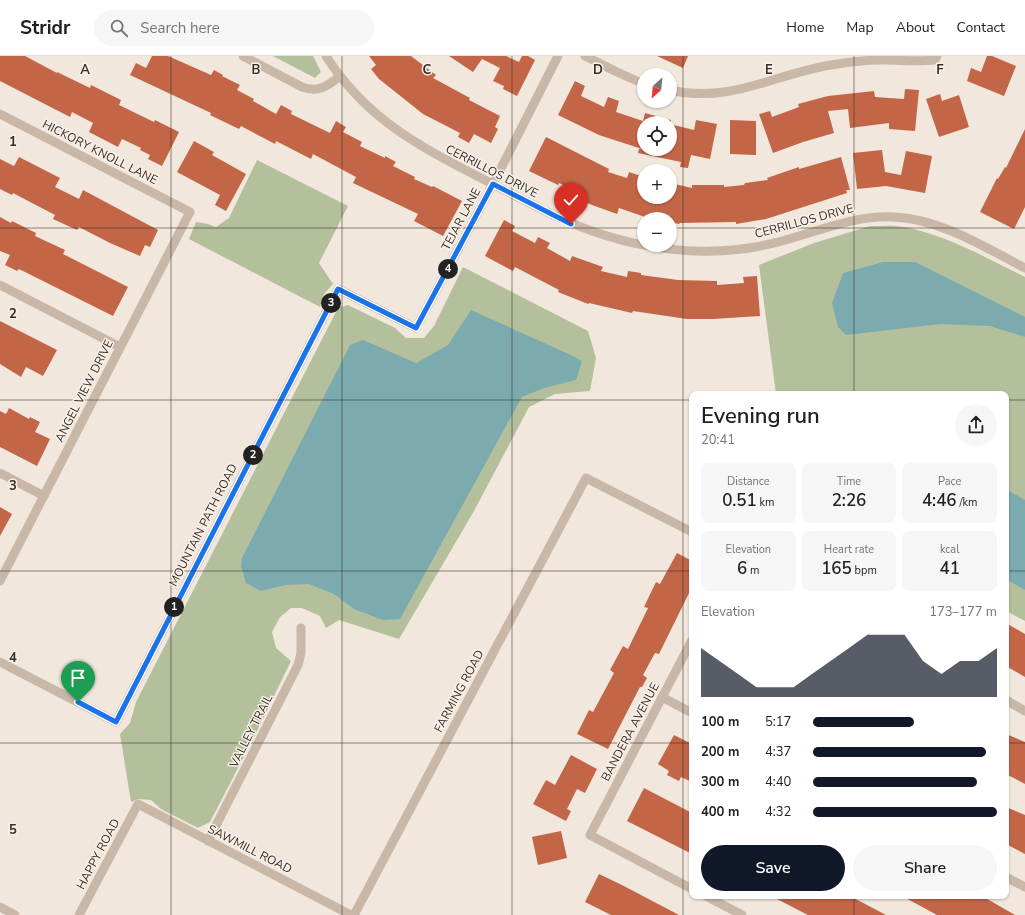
<!DOCTYPE html>
<meta charset="utf-8">
<style>
body{margin:0;font-family:"Nunito Sans",sans-serif;background:#f6f6f6;color:#202124;height:100vh;display:flex;flex-direction:column;font-size:15px;white-space:nowrap}
*{box-sizing:border-box;margin:0}
p{font-size:13px;color:#757577}
.icon{flex:none;width:22px;height:22px;fill:none;stroke:currentColor;stroke-width:2;stroke-linecap:round;stroke-linejoin:round}
.map{position:relative;flex:1;overflow:hidden}
.details{position:absolute;left:689px;top:335px;width:320px;height:508px;display:flex;flex-direction:column;background:#fff;border-radius:8px;box-shadow:0 1px 3px #0004}
.details>*{flex:none}
.needle{width:26px;rotate:207deg}
.fabs{position:absolute;left:637px;top:12px;display:grid;gap:8px}
.fabs a{display:grid;place-items:center;width:40px;height:40px;border-radius:50%;background:#fff;box-shadow:0 1px 3px #0004;font-size:20px}
.pin{position:absolute;display:grid;place-items:center;width:34px;height:34px;color:#fff;margin:-41px -17px;border-radius:50% 50% 50% 0;rotate:-45deg;box-shadow:0 0 4px #0007}
.pin .icon{rotate:45deg}
.km{position:absolute;width:20px;height:20px;margin:-10px;border-radius:50%;background:#222;color:#fff;font-size:11px;line-height:20px;text-align:center}
.round{display:grid;place-items:center;flex:none;width:42px;height:42px;border-radius:21px;background:#f6f6f6}
.headline{display:flex;align-items:center;justify-content:space-between;height:68px;padding:0 12px}
h1{font-size:22px;font-weight:600;line-height:30px}
.metrics{display:grid;grid-template-columns:repeat(3,1fr);gap:6px;height:68px;padding:4px 12px}
.metrics div{display:grid;align-content:center;border-radius:8px;background:#f6f6f6;text-align:center}
.metrics b{font-size:17px;font-weight:600}
.metrics small{font-size:11px;font-weight:400}
.metrics p{font-size:11px}
.chart{height:112px;padding:8px 12px}
.chart p{display:flex;justify-content:space-between}
.chart svg{width:100%;height:72px;margin-top:4px;fill:#111827;opacity:.7}
.action{display:flex;gap:8px;margin-top:auto;padding:8px 12px}
.action a{flex:1;height:46px;border-radius:24px;background:#111827;color:#fff;font-size:16px;font-weight:600;line-height:46px;text-align:center}
.action a+a{background:#f6f6f6;color:#202124}
ul{padding:0 12px;list-style:none;font-size:13px}
li{display:grid;grid-template-columns:64px 48px 1fr;align-items:center;height:30px}
li i{height:10px;border-radius:5px;background:#111827}
header{display:flex;align-items:center;gap:24px;box-sizing:border-box;height:56px;padding:0 20px;background:#fff;border-bottom:1px solid #e0e0e0}
header strong{font-size:19px}
nav{display:flex;gap:22px;margin-inline-start:auto;font-size:14px}
.search{width:280px;height:36px;background:#f6f6f6;display:flex;align-items:center;gap:10px;box-sizing:border-box;padding:0 14px;border-radius:22px;color:#757577;font-size:15px}
.map>svg:first-child{display:block}
.green{fill:#b4c09c}
.water{fill:#7babae}
.building{fill:#c36648}
.lines{fill:none;stroke-linecap:round;stroke-linejoin:round}
.street{stroke:#c9b7a8;stroke-width:9}
.route-casing{stroke:#fff;stroke-width:8}
.route{stroke:#1a73e8;stroke-width:5}
.grid{fill:none;stroke:#362c28;stroke-width:1;stroke-opacity:0.55}
.labels{text-anchor:middle;dominant-baseline:central;stroke-width:3;stroke-linejoin:round;paint-order:stroke}
.street-label{font-size:12px;fill:#362c28;stroke:#f9f1e8}
.grid-label{font-size:13px;text-anchor:middle;font-weight:bold;fill:#362c28;stroke:#f9f1e8;stroke-width:3;stroke-linejoin:round;paint-order:stroke}
</style>
<header>
<strong>Stridr</strong>
<div class="search"><svg class="icon" aria-label="search" viewBox="0 0 24 24"><circle cx="10" cy="10" r="6"/><path d="M15 15l6 6"/></svg>Search here</div>
<nav><a>Home</a><a>Map</a><a>About</a><a>Contact</a></nav>
</header>
<div class="map">
<svg width="1025" height="859" viewBox="0 0 1025 859">
<rect width="100%" height="100%" fill="#f1e7dc"/>
<g class="green">
<polygon points="273,0 313,0 321,16 315,22"/>
<polygon points="257,104 348,150 319,207 333,228 324,238 320,251 189,183 196,166 208,168 216,171 229,162"/>
<path d="M870 170C881 170 893 169 904 171 947 179 986 202 1025 221V565L1006 555V338H776L759 209 814 187Z"/>
<polygon points="463,211 588,275 596,302 590,335 555,338 529,351 474,455 399,583 339,564 326,572 320,560 302,552 291,552 280,561 272,576 276,592 291,605 254,681 210,766 198,772 161,753 151,744 138,743 131,746 120,678 130,667 136,646 338,252 348,249 395,272 406,282 424,282 434,270"/>
</g>
<g class="water">
<polygon points="883,206 915,206 1025,261 1025,281 990,270 941,268 846,279 838,271 832,247 843,217"/>
<polygon points="471,254 573,300 582,305 576,324 544,332 522,341 400,563 383,564 354,553 334,538 309,528 285,529 261,535 246,527 241,510 242,502 350,289 363,284 416,307 448,289"/>
<polygon points="1006,433 1025,444 1025,534 1006,523"/>
</g>
<g class="building">
<polygon points="0,0 25,0 57,17 57,16 90,32 91,29 121,44 119,49 154,66 155,64 179,76 162,110 148,103 150,99 140,94 141,92 122,83 118,91 89,76 93,67 72,56 70,61 0,25"/>
<polygon points="152,0 168,0 211,19 214,14 223,19 222,20 240,29 237,34 254,43 253,45 276,58 281,49 292,55 291,58 330,77 336,65 346,71 343,76 362,86 360,90 385,102 385,100 396,106 393,110 415,121 414,123 432,131 433,130 462,145 443,180 414,165 418,158 353,127 356,121 313,98 311,103 276,85 275,88 241,70 239,73 210,59 211,57 130,19 136,7 146,12"/>
<polygon points="369,0 411,0 436,19 433,22 470,42 469,44 500,60 495,71 498,73 491,87 474,78 469,87 458,81 460,77 423,58 379,23 371,13 376,9"/>
<polygon points="449,0 506,0 519,6 522,0 528,0 535,4 517,40 503,33 504,30 493,25 500,12 482,3 473,16"/>
<polygon points="657,0 688,0 683,12"/>
<polygon points="987,0 992,0 1016,10 1004,40 967,25 971,12 981,16"/>
<polygon points="575,25 585,30 581,40 604,51 608,41 619,45 616,56 643,65 645,57 671,64 671,67 644,67 644,93 670,93 670,68 694,74 696,64 717,68 710,103 691,99 688,112 680,111 681,106 638,97 639,93 642,93 599,79 558,59"/>
<polygon points="905,33 919,34 915,75 889,73 889,67 850,72 848,53 828,55 834,77 803,86 773,97 759,58 770,55 772,61 799,51 798,48 828,40 874,35 875,41 904,43"/>
<polygon points="940,38 942,45 959,39 969,71 939,81 926,43"/>
<polygon points="730,64 756,65 756,99 730,98"/>
<polygon points="1025,73 1025,151 1014,173 980,156 997,122 998,123 1005,111 1006,112"/>
<polygon points="546,81 609,113 608,116 627,122 629,116 644,121 644,141 670,141 670,127 692,132 692,129 724,129 724,131 744,129 745,127 768,124 767,122 799,111 799,113 841,101 850,134 846,134 847,137 766,163 736,168 736,166 680,167 679,168 670,166 670,163 655,163 645,161 619,152 617,158 592,149 581,144 584,139 559,127 558,129 529,115"/>
<polygon points="194,85 214,96 212,99 246,118 226,155 215,149 220,139 177,116"/>
<polygon points="882,94 885,116 901,119 906,95 932,100 925,137 886,130 857,133 853,97"/>
<polygon points="19,101 60,122 55,131 79,143 83,134 158,174 150,191 145,189 140,200 110,187 79,171 77,174 53,163 55,159 13,137 12,139 0,133 0,103 14,110"/>
<polygon points="0,161 11,167 12,165 36,177 35,180 65,194 63,198 128,231 113,260 19,213 17,215 5,209 10,199 0,195"/>
<polygon points="504,164 515,170 512,175 535,187 538,181 550,187 547,192 570,205 572,200 603,211 601,215 627,221 628,215 641,217 641,219 678,224 717,225 717,229 744,227 743,221 757,220 760,260 713,263 687,263 633,255 632,257 589,247 588,248 558,236 559,234 515,211 513,215 485,200"/>
<polygon points="0,265 57,294 43,320 26,311 21,321 0,308"/>
<polygon points="9,352 29,363 30,361 40,366 35,376 50,383 37,410 0,391 0,355 6,358"/>
<polygon points="0,451 12,458 0,480"/>
<polygon points="677,497 692,505 692,531 659,598 655,597 643,619 647,622 642,631 640,631 608,693 577,678 589,654 593,656 614,617 610,614 623,590 628,593 648,552 644,551 656,526 660,528"/>
<polygon points="1006,567 1025,578 1025,621 1006,610"/>
<polygon points="1006,678 1025,686 1025,728 1006,718"/>
<polygon points="674,679 692,688 692,726 681,721 679,725 667,719 669,715 658,708"/>
<polygon points="571,699 597,713 585,737 577,733 567,753 571,755 566,765 533,748 546,724 555,729"/>
<polygon points="644,732 692,757 692,798 627,765"/>
<polygon points="1006,751 1025,759 1025,798 1006,788"/>
<polygon points="561,775 567,802 538,809 532,781"/>
<polygon points="599,818 622,829 679,859 611,859 585,846"/>
<polygon points="771,840 850,840 886,859 808,859"/>
<polygon points="902,840 982,840 1015,859 937,859"/>
</g>
<g class="lines">
<g class="street">
<path d="M243 0 302 31C318 37 328 30 340 20"/>
<path d="M326 0C365 61 415 88 477 120 502 133 528 146 553 159 625 193 705 206 782 185 819 175 855 159 894 161 941 163 984 191 1025 212"/>
<polyline points="585,0 617,16 644,28"/>
<path d="M670 34C731 48 774 18 831 9 848 6 866 4 883 4 901 4 917 6 935 4L937 0"/>
<polyline points="0,58 190,156 0,525"/>
<polyline points="0,229 120,291"/>
<polyline points="0,417 44,440"/>
<polyline points="692,584 590,779 692,833"/>
<polyline points="0,606 116,666 338,233 416,272 493,128 558,0"/>
<polyline points="662,641 692,657"/>
<polyline points="1006,644 1025,655"/>
<polyline points="208,785 298,609 301,597 301,572"/>
<polyline points="1006,821 1025,831"/>
<polyline points="706,840 742,859"/>
<polyline points="0,851 15,859"/>
<polyline points="79,859 138,748 351,859"/>
<polyline points="354,859 586,422 692,476"/>
</g>
</g>
<g class="lines">
<defs>
<polyline id="route" points="78,646 116,666 338,233 416,272 493,128 571,168"/>
</defs>
<use href="#route" class="route-casing"/>
<use href="#route" class="route"/>
</g>
<path class="grid" d="M171 0V859M342 0V859M512 0V859M683 0V859M854 0V338M0 172H644M670 172H1025M0 344H692M1006 344H1025M0 515H692M1006 515H1025M0 687H692M1006 687H1025M854 840V859"/>
<g class="labels">
<g class="street-label">
<text transform="translate(100 96) rotate(27)">HICKORY KNOLL LANE</text>
<text transform="translate(492 115) rotate(27)">CERRILLOS DRIVE</text>
<text transform="translate(461 163) rotate(-62)">TEJAR LANE</text>
<text transform="translate(804 165) rotate(-15)">CERRILLOS DRIVE</text>
<text transform="translate(84 335) rotate(-63)">ANGEL VIEW DRIVE</text>
<text transform="translate(203 469) rotate(-63)">MOUNTAIN PATH ROAD</text>
<text transform="translate(459 635) rotate(-62)">FARMING ROAD</text>
<text transform="translate(251 675) rotate(-63)">VALLEY TRAIL</text>
<text transform="translate(630 676) rotate(-62)">BANDERA AVENUE</text>
<text transform="translate(250 793) rotate(27)">SAWMILL ROAD</text>
<text transform="translate(98 798) rotate(-62)">HAPPY ROAD</text>
</g>
</g>
<g class="grid-label">
<text x="85" y="18">A</text>
<text x="256" y="18">B</text>
<text x="427" y="18">C</text>
<text x="598" y="18">D</text>
<text x="769" y="18">E</text>
<text x="940" y="18">F</text>
<text x="13" y="90">1</text>
<text x="13" y="262">2</text>
<text x="13" y="434">3</text>
<text x="13" y="606">4</text>
<text x="13" y="778">5</text>
</g>
</svg>
<div class="fabs">
<a><svg class="needle" viewBox="-14 -14 28 28"><path d="M0-13l5 13h-10z" fill="#e53935"/><path d="M0 13l5-13h-10z" fill="#757577"/></svg></a>
<a><svg class="icon" aria-label="locate" viewBox="0 0 24 24"><circle cx="12" cy="12" r="6"/><path d="M12 2v4M12 18v4M2 12h4M18 12h4"/></svg></a>
<a>+</a>
<a>−</a>
</div>
<div class="pin" style="left:78px;top:646px;background:#1e9e55"><svg class="icon" aria-label="arrive" viewBox="0 0 24 24"><path d="M6 21V4h12l-3 4 3 4H6"/></svg></div>
<div class="pin" style="left:571px;top:168px;background:#d93025"><svg class="icon" aria-label="check" viewBox="0 0 24 24"><path d="M5 12l5 5 9-10"/></svg></div>
<b class="km" style="left:174px;top:551px">1</b>
<b class="km" style="left:253px;top:399px">2</b>
<b class="km" style="left:331px;top:247px">3</b>
<b class="km" style="left:448px;top:213px">4</b>
<section class="details">
<div class="headline"><div><h1>Evening run</h1><p>20:41</p></div><a class="round"><svg class="icon" aria-label="share" viewBox="0 0 24 24"><path d="M12 15V3M7 8l5-5 5 5M5 13v7h14v-7"/></svg></a></div>
<div class="metrics">
<div><p>Distance</p><b>0.51<small> km</small></b></div>
<div><p>Time</p><b>2:26</b></div>
<div><p>Pace</p><b>4:46<small> /km</small></b></div>
</div>
<div class="metrics">
<div><p>Elevation</p><b>6<small> m</small></b></div>
<div><p>Heart rate</p><b>165<small> bpm</small></b></div>
<div><p>kcal</p><b>41</b></div>
</div>
<div class="chart"><p><span>Elevation</span>173–177 m</p>
<svg viewBox="0 0 160 44" preserveAspectRatio="none"><path d="M0 44V14L10 22L20 30L30 38L40 38L50 38L60 30L70 22L80 14L90 6L100 6L110 6L120 22L130 30L140 22L150 22L160 14V44z"/></svg>
</div>
<ul>
<li><b>100 m</b>5:17<i style="width:55%"></i></li>
<li><b>200 m</b>4:37<i style="width:94%"></i></li>
<li><b>300 m</b>4:40<i style="width:89%"></i></li>
<li><b>400 m</b>4:32<i style="width:100%"></i></li>
</ul>
<div class="action"><a>Save</a><a>Share</a></div>
</section>
</div>
